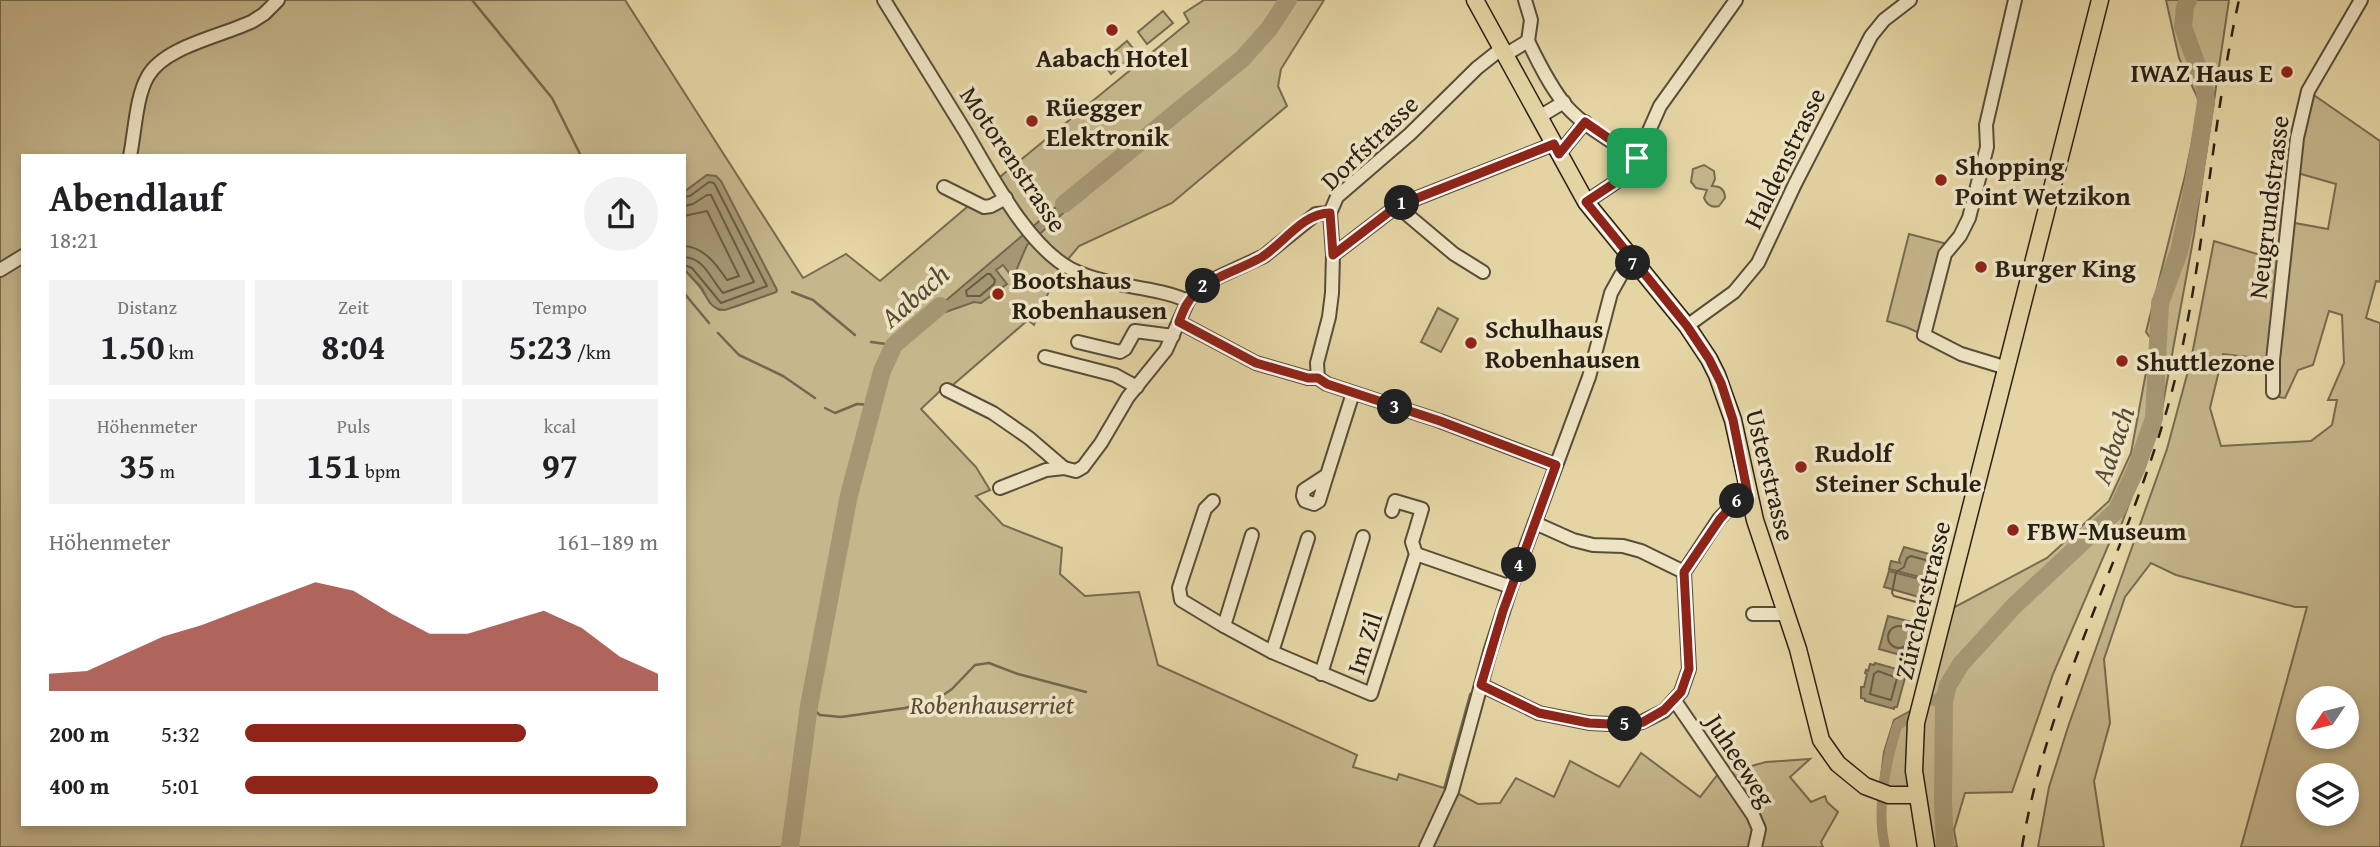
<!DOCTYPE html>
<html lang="de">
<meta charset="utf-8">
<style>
body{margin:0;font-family:"Gentium Book Plus",serif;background:#f2f2f2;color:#202124;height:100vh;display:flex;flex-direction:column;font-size:26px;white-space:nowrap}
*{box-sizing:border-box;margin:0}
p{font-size:23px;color:#757577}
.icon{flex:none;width:38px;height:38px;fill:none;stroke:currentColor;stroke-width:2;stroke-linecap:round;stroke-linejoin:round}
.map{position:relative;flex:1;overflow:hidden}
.sheet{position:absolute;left:21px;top:154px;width:665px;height:672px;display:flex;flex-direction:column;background:#fff;border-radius:0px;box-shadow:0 4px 10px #0003}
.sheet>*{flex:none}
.needle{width:46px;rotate:235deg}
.buttons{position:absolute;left:2296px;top:686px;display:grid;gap:14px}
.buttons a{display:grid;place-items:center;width:63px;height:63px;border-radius:50%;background:#fff;box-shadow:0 4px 10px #0003;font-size:35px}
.pin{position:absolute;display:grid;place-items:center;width:60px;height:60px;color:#fff;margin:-30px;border-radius:14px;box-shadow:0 4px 10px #0006}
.km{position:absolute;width:35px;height:35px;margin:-18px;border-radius:50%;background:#222;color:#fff;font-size:19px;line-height:35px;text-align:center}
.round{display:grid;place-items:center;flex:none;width:74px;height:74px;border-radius:37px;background:#f2f2f2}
.summary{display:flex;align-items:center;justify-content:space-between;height:119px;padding:0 28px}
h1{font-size:38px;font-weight:800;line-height:52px}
.metrics{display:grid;grid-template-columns:repeat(3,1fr);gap:10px;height:119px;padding:7px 28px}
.metrics div{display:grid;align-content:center;border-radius:0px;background:#f2f2f2;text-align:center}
.metrics b{font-size:35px;font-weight:800}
.metrics small{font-size:19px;font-weight:400}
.metrics p{font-size:19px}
.chart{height:196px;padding:14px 28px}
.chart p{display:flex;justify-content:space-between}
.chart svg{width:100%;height:126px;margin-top:7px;fill:#8f2418;opacity:.7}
ul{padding:0 28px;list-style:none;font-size:23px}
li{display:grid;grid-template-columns:112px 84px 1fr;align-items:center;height:52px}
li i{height:18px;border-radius:9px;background:#8f2418}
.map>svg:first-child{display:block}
.green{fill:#c5b68c;stroke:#776b50;stroke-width:2;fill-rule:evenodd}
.water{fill:#a59773;stroke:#73674d;stroke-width:2}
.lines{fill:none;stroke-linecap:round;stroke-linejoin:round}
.shore{stroke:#675c44;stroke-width:2}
.stream{stroke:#73674d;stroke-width:2.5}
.canal{stroke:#a59773;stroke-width:10}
.river{stroke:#a59773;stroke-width:18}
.minor-casing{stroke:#584d38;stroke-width:16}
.major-casing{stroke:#292014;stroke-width:19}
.minor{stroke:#eee4c4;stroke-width:12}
.major{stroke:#e5d5a4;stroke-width:16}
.rail{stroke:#292014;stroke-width:2.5;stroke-dasharray:12 12;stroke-linecap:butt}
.route-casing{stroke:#fff;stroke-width:14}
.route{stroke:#8f2418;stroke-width:9}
.poi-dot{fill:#8f2418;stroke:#eee4c4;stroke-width:2.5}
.labels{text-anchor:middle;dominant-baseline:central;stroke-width:7;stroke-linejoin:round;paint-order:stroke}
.poi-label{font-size:26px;font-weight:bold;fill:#292014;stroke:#eee4c4;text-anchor:start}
.street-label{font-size:26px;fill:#292014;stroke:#eee4c4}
.park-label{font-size:26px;font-style:italic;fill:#584d38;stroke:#eee4c4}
.water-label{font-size:28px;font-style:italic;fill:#544a35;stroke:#eee4c4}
</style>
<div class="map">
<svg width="2380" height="847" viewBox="0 0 2380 847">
<rect width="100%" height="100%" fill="#e5d5a4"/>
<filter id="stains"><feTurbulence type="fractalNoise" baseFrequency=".00286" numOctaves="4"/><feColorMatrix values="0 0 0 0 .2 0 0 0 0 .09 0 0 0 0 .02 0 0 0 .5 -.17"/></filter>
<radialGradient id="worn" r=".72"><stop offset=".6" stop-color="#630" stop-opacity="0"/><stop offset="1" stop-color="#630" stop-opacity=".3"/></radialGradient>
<g class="green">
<path d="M0 0H625L803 278 846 254 880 281 973 202 984 207 1006 198 995 181 1189 22 1184 13 1204 0H1324L1281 69 1278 86 1287 106 1172 203 1079 246 1058 271 1034 325 1028 320 947 390 939 392 921 409 976 467 990 490 976 496 1003 525 1062 548 1060 574 1085 596 1139 592 1158 665 1357 755 1353 767 1397 780 1399 774 1444 788 1470 694 1481 685 1453 791 1478 804 1500 803 1516 778 1554 797 1570 761 1619 787 1641 753 1700 797 1722 769 1726 773 1766 762 1810 759 1790 777 1811 802 1825 796 1827 802 1838 812 1821 842 1823 847H0ZM23 156H684V192L707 175 776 292 734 307 719 310 710 303 700 287 684 269V824H23Z"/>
<polygon points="2166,0 2229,0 2194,235 2160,420 2119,531 2111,539 2053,674 2012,792 1965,793 1954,830 1957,847 1926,847 1916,795 1879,792 1884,752 1894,720 1921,705 1946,604 1955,607 2047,558 2109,501 2131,453 2152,340 2146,332 2185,176 2200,103 2179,58"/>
<polygon points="1163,11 1173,23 1147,44 1138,32"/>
<polygon points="1127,41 1137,53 1111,74 1102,62"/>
<path d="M2308 91 2380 141V282L2376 281 2366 318 2380 323V847H2241L2307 607H2295L2176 575 2151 563 2125 597 2104 659 2110 723 2094 781 2104 847H2038L2049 787 2069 724 2167 449 2191 360 2214 241 2284 262 2289 222 2328 229 2336 184 2294 172ZM2329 311 2342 315 2344 363 2328 400H2337L2332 425 2311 441 2221 446 2210 408 2223 354 2273 360V392L2278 397 2285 398 2298 370 2313 365ZM2308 698H2347V737H2308ZM2308 775H2347V814H2308Z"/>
<path d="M1704 165 1714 171 1715 179 1712 186C1720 186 1725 190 1725 198L1719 206C1712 208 1707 205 1704 198L1707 190 1696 188 1691 182 1693 169Z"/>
<polygon points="1909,234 1951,245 1924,335 1906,327 1887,321"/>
<polygon points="1438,308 1458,319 1441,352 1421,342"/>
</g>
<g class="water">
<path d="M707 175 716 176 721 181 777 290 776 292 725 310C710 310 708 298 701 287 696 281 689 275 684 269V192Z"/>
<polygon points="1081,191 1078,200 1027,245 1013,278 1003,265 996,270 1007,284 981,303 974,302 923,320 1070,195"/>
<polygon points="1904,547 1940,557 1936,573 1933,573 1931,580 1889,569 1891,561 1900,563 1899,560"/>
<polygon points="1889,571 1931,582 1926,599 1884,587"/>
<polygon points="1888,616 1920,624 1911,658 1879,649"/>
<polygon points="1875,663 1904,671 1906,674 1897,707 1894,707 1894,709 1865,701 1865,699 1861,698 1861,687 1864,687 1867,674 1865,673 1866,670 1868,671 1870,664 1874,665"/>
</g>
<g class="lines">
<g class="shore">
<polyline points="684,197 690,196 709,182 714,183 767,286 721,303 692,268 684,265"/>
<path d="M684 206 693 204 707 195H711L754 282 723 293C711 280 705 258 684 257"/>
<path d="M684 216 707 211 739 276 727 280C717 265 704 247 684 246"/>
<polygon points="987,274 990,274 995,280 994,284 980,296 967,296 966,291"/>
<polygon points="1911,556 1929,561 1931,564 1918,599 1916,602 1894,596 1892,593 1896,572 1904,567 1907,558"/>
<circle cx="1899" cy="637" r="11"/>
<polygon points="1878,671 1897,678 1891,700 1870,694 1874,674"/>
</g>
<g class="stream">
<polyline points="472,0 552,98 581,156"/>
<polyline points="792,292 813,300 855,335"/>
<polyline points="684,293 709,323"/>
<polyline points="718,333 739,355 783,376 815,398"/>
<polyline points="871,342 894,345"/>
<polyline points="825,408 835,413 857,404 873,405"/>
<polyline points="809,706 820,715 841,717 905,708 936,700 952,689 975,665 989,663 1018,674 1086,692"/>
</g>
<g class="canal">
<polyline points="1933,701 1945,694"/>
<path d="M1885 847C1876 809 1886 762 1897 726L1907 719"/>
</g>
<g class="river">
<polyline points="1064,204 1242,59 1269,29 1288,0"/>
<polyline points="790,847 809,706 849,495 882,371 894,345 940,306"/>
<polyline points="1945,847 1943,802 1944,701 1948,685 1961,664 2014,606 2117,510 2136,469 2154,418 2160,303 2179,252 2192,192 2206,102 2204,84 2183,27 2185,7 2188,0"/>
</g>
<defs>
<g id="minor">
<path d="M884 0C911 44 938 87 965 131 990 173 1027 246 1071 269 1109 288 1152 285 1188 301"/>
<path d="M1528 41C1539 64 1551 88 1567 107 1586 128 1614 142 1637 158"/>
<polyline points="1505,55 1528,41 1531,20 1525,0"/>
<polyline points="1539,117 1564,102"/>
<polyline points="1559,154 1585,122"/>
<path d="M130 156C135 132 136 96 148 76 165 46 223 36 253 21L264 14 278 0"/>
<polyline points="944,187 984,207 991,206 1006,198"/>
<polyline points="1586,202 1622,178 1637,158 1660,106 1736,0"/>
<polyline points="1397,206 1454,254 1483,272"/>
<polyline points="1333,255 1397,206 1554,144"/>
<polyline points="0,270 23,256"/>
<polyline points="1179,322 1256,363 1308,378 1318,378 1327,384 1440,421 1556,465"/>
<polyline points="1687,326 1734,292 1758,263 1795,184 1871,36 1884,20 1910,0"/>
<polyline points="1078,342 1120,352 1125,349 1135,331 1173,336"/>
<polyline points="1045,357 1115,375 1137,387"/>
<polyline points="2007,368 1961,354 1924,335 1945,254 1960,236 1969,218 1987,147 1986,125 2015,0"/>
<polyline points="1318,378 1317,363 1329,317 1332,293 1333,255 1330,213 1337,197 1410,134 1477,68 1501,49"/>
<polyline points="947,390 993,413 1029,438 1064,468"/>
<polyline points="2273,392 2273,360 2297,138 2308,91 2361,0"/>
<polyline points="1327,475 1319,501 1314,504 1305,501 1303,496 1304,490 1327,475 1353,393"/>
<polyline points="1000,488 1046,470 1064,468 1076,471 1083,467 1101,443 1128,397 1166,350 1188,301 1195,293 1212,280 1264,256 1316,214 1330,213"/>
<polyline points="1213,501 1205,509 1179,588 1181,600 1224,626 1272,652 1371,694 1416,554 1511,587"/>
<polyline points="1392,511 1395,501 1422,509 1412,542 1416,554"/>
<polyline points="1535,523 1573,540 1593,545 1623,546 1641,551 1684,572"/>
<polyline points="1753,614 1786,614"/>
<polyline points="1224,626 1252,535"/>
<polyline points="1272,652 1308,538"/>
<polyline points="1321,674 1363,537"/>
<polyline points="1481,685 1539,713 1589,723 1630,725 1642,722 1664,711 1681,692 1689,669 1684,572 1719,519 1735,502 1748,495"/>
<polyline points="1675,701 1753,815 1759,829 1755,847"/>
<polyline points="1426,847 1452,791 1490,652 1511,587 1589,377 1611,293 1621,275 1634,264"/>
</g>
<g id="major">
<polyline points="1475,0 1586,202 1687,326 1709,359 1717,375 1733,420 1755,520 1798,649 1821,740 1838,764 1865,786 1889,795 1916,795"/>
<polyline points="1926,847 1914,771 1916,723 2100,0"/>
</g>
</defs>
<use href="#minor" class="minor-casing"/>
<use href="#major" class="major-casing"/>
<use href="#minor" class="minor"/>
<use href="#major" class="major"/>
<path class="rail" d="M2022 847C2048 692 2125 556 2168 406 2205 273 2209 134 2239 0"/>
</g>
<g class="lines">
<defs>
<path id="route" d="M1585 122 1637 158 1622 178 1586 202 1687 326 1709 359 1721 383 1733 420 1748 495 1735 502 1720 519 1684 572 1689 669 1681 692 1664 710 1643 722 1630 725 1589 723 1539 713 1481 685 1503 611 1556 465 1440 421 1327 384 1318 378H1308L1256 363 1179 322C1183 312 1186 302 1195 294 1214 275 1240 270 1262 257 1284 243 1303 213 1330 213L1333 255 1397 206 1554 144 1559 154Z"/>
</defs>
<use href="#route" class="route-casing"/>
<use href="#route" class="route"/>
</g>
<g class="poi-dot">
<circle cx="1112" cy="30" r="7"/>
<circle cx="2287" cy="72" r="7"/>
<circle cx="1032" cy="121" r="7"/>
<circle cx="1941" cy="180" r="7"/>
<circle cx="1981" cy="267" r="7"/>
<circle cx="998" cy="294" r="7"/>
<circle cx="1471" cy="343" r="7"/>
<circle cx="2122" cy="361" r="7"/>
<circle cx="1801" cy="467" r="7"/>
<circle cx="2013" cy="530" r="7"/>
</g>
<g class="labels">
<g class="poi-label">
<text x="1112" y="57" text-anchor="middle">Aabach Hotel</text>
<text x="2273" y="72" text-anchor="end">IWAZ Haus E</text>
<text x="1046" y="106">Rüegger<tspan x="1046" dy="30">Elektronik</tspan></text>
<text x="1955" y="165">Shopping<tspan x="1955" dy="30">Point Wetzikon</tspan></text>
<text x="1995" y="267">Burger King</text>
<text x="1012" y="279">Bootshaus<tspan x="1012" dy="30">Robenhausen</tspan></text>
<text x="1485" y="328">Schulhaus<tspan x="1485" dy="30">Robenhausen</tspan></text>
<text x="2136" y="361">Shuttlezone</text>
<text x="1815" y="452">Rudolf<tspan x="1815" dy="30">Steiner Schule</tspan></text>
<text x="2027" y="530">FBW-Museum</text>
</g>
<g class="street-label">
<text transform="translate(1369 142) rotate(-44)">Dorfstrasse</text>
<text transform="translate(1784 158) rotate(-64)">Haldenstrasse</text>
<text transform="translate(1014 159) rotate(56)">Motorenstrasse</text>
<text transform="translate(2268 207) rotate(-83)">Neugrundstrasse</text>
<text transform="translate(1771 475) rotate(76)">Usterstrasse</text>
<text transform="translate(1922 600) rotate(-76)">Zürcherstrasse</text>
<text transform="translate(1364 643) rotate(-72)">Im Zil</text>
<text transform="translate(1741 760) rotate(57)">Juheeweg</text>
</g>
<g class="park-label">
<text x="992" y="704">Robenhauserriet</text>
</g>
<g class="water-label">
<text transform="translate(914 295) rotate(-41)">Aabach</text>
<text transform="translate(2112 445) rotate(-71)">Aabach</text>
</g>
</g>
<rect width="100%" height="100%" filter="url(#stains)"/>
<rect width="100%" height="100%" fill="url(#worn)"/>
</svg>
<div class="buttons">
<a><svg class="needle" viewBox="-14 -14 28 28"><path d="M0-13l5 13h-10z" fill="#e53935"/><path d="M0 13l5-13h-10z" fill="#757577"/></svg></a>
<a><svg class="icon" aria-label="layers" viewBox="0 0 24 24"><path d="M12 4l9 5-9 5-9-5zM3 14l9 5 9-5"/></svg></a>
</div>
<div class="pin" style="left:1637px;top:158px;background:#1e9e55"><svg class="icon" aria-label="arrive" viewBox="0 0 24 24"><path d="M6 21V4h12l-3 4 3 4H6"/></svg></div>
<b class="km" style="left:1402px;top:203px">1</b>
<b class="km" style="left:1203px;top:286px">2</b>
<b class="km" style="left:1395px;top:407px">3</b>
<b class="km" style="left:1519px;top:565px">4</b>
<b class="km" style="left:1625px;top:724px">5</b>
<b class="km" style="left:1737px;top:501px">6</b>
<b class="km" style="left:1633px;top:263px">7</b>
<section class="sheet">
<div class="summary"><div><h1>Abendlauf</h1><p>18:21</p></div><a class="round"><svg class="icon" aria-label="share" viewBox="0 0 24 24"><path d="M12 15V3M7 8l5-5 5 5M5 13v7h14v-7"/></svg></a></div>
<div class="metrics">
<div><p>Distanz</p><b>1.50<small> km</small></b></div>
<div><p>Zeit</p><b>8:04</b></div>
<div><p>Tempo</p><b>5:23<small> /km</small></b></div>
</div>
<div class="metrics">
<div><p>Höhenmeter</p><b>35<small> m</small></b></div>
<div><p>Puls</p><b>151<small> bpm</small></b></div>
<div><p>kcal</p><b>97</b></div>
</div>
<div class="chart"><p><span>Höhenmeter</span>161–189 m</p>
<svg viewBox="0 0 160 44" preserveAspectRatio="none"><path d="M0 44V38L10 37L20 31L30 25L40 21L50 16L60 11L70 6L80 9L90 17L100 24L110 24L120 20L130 16L140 22L150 32L160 38V44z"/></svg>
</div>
<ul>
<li><b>200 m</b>5:32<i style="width:68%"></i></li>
<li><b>400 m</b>5:01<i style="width:100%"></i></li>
</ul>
</section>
</div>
